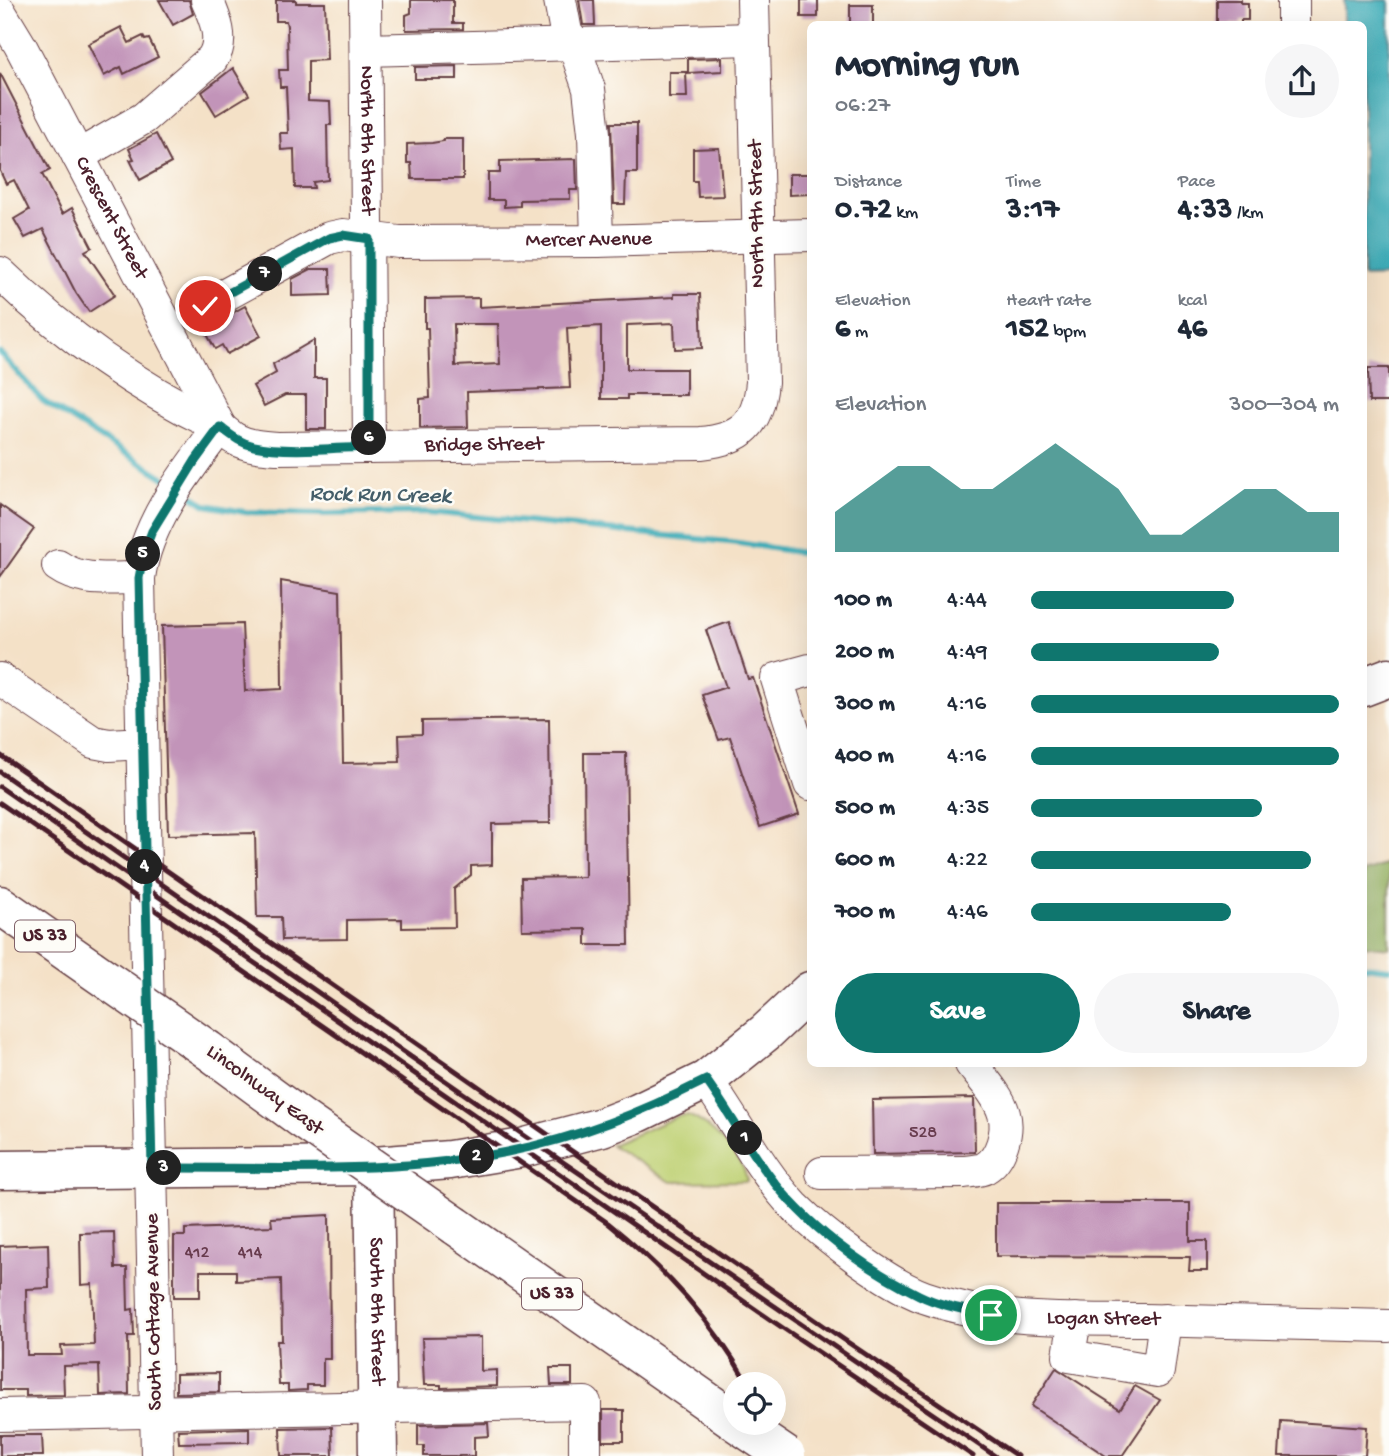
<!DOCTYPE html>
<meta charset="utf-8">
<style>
body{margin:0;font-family:"Gochi Hand",sans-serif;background:#f6f6f7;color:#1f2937;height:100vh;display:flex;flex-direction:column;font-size:26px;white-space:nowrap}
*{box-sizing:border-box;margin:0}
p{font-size:23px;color:#747a83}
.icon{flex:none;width:38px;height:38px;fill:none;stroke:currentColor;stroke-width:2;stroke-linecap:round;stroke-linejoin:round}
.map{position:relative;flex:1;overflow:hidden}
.side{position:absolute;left:807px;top:21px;width:560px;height:1046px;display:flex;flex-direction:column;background:#fff;border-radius:10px;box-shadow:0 7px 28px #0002}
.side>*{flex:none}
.tools{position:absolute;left:723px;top:1372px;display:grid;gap:14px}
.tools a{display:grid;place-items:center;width:63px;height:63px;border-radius:50%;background:#fff;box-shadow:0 7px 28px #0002;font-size:35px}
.pin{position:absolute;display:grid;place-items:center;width:60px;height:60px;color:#fff;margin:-30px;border:4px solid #fff;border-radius:50%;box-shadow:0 2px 7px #0007}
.km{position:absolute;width:35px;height:35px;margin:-18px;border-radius:50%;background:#222;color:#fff;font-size:19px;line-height:35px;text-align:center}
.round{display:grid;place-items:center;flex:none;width:74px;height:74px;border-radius:37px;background:#f6f6f7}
.head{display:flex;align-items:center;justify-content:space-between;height:119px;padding:0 28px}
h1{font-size:38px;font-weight:700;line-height:52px}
.stats{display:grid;grid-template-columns:repeat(3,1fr);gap:10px;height:119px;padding:7px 28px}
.stats div{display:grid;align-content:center}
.stats b{font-size:30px;font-weight:700}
.stats small{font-size:19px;font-weight:400}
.stats p{font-size:19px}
.chart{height:196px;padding:14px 28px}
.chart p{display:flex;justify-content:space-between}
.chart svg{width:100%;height:126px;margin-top:7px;fill:#0f766e;opacity:.7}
.action{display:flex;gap:14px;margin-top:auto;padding:14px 28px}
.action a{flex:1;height:80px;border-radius:42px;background:#0f766e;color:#fff;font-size:28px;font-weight:700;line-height:80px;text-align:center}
.action a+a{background:#f6f6f7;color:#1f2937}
ul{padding:0 28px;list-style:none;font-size:23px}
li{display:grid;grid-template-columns:112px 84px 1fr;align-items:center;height:52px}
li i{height:18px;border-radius:9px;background:#0f766e}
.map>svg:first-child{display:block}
.green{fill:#bed072;stroke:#84784e;stroke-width:2}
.forest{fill:#96b264;stroke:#706848;stroke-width:2}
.water{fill:#3cacb7;stroke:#436671;stroke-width:2}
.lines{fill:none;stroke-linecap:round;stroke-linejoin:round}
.stream{stroke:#3cacb7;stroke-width:6}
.building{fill:#c294b9;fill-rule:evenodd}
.minor-casing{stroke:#643c42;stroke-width:34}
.major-casing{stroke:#643c42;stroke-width:41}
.highway-casing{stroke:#643c42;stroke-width:41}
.minor{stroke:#fff;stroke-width:32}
.major{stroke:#fff;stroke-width:38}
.highway{stroke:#fff;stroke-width:38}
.rail{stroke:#4a1f2b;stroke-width:5}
.highway-bridge-casing{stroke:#643c42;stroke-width:41;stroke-linecap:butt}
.highway-bridge{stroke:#fff;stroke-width:38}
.route-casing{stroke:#fff;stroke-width:14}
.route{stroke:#0f766e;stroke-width:9}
.labels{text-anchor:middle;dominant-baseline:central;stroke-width:5;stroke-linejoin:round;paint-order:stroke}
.number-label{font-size:18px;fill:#683c4e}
.shield{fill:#fdfcf7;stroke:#806168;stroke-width:2}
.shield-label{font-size:19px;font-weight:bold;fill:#4a1f2b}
.street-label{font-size:21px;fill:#4a1f2b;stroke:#fdfcf7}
.water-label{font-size:23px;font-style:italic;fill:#445e6a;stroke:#fdfcf7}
</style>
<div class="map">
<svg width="1389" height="1456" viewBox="0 0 1389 1456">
<rect width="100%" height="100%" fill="#fdfcf7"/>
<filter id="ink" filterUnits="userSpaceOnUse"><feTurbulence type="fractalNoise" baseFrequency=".0143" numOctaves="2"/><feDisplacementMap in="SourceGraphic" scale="14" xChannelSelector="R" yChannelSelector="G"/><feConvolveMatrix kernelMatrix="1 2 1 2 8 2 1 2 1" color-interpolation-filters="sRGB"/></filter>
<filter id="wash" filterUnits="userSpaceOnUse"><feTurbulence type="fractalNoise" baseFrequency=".00686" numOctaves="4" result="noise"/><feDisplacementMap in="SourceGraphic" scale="28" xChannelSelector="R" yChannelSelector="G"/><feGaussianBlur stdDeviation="1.57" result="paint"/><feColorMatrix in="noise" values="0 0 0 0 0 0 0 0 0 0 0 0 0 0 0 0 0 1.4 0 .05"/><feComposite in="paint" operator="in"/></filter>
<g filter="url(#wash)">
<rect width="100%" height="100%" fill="#f4e1c7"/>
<path class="green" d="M687 1115C708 1122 745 1158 747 1181L671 1182 611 1145 678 1116Z"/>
<polygon class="forest" points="1389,861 1389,948 1363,945 1363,872 1385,865"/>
<polygon class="water" points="1344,0 1389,0 1389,276 1363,277 1363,24 1344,24"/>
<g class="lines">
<g class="stream">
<polyline points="0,353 43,401 171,482"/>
<polyline points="186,492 206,505 244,512 323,514 427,512 739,543 810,554"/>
<polyline points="1363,966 1389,969"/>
</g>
</g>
<g id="blocks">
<g class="building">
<polygon points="159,0 189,0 193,14 173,25"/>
<polygon points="276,0 296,0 296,3 325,3 327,60 308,61 308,101 330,102 331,125 327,125 328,180 313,182 314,188 295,188 294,149 281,150 280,133 288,133 286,87 280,87 279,70 288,70 287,26 286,21 276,21"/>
<polygon points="411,0 453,0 453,23 463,23 463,29 406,30 406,15 411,13"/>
<polygon points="579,0 594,0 595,25 583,25"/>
<rect x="801" y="0" width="17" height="17"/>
<polygon points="1217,0 1241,0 1241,3 1248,3 1248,20 1241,20 1241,24 1217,24"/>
<rect x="850" y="5" width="23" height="19"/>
<polygon points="121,27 129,43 143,36 145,40 149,39 158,57 124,74 121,67 104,76 88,44"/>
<polygon points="722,58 722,71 688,73 688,59"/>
<polygon points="457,66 457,79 415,79 415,67"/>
<polygon points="233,68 249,95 216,115 202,92"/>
<polygon points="669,72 686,72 687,97 669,97"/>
<polygon points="0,73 50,170 42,174 62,214 72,208 92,247 85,251 115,295 89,312 76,293 43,229 25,238 14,219 29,210 14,180 6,184 0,171"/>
<polygon points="611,123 637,123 637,173 626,173 625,204 614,204"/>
<polygon points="156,134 171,163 140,180 130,160 134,159 129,149"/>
<polygon points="444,139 463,139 463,179 412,179 411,163 407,163 407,144 432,143 444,141"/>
<polygon points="719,148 723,196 698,197 697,181 693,181 693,149"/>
<polygon points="576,159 577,190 570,190 570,199 520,200 520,206 504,207 504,200 488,200 488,173 500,173 500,161"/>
<polygon points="789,174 810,174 810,194 789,195"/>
<polygon points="311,269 330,269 331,295 292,296 292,279"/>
<path d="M674 294H700L702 348 675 349 674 323 627 325V369H686V395H627V399H601V326L567 328 570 388 467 392 468 427 420 428V399L430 398 428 328H425V299L479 298V307L674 297ZM454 324H498L500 364 455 366Z"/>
<polygon points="245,306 261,336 227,354 222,345 215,349 204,329"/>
<polygon points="314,340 314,378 326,378 326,429 306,429 306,395 285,395 264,406 253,386 276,373 273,364"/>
<polygon points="1368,368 1389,368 1389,402 1369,402"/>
<polygon points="0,505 34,529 0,577"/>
<polygon points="281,581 340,591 343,763 400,762 399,735 422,734 422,721 549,719 550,823 492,824 492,865 471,866 471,875 454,889 455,927 402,928 402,919 347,920 347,939 282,940 281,917 257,917 255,833 168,835 162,626 242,624 245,691 282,689"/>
<polygon points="729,622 748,679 753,678 799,814 760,827 730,737 719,740 702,695 726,687 706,630"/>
<polygon points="584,753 626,753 629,945 586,945 586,929 522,930 521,878 585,877"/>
<polygon points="974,1098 975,1152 873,1154 872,1100"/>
<polygon points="996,1203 1190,1203 1190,1241 1207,1241 1207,1271 1189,1271 1190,1257 996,1256"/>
<polygon points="329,1215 330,1359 323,1359 323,1385 307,1385 307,1390 288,1391 288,1385 279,1385 277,1341 282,1341 281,1279 236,1281 236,1271 200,1271 200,1297 174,1297 174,1236 185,1236 185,1229 272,1226 271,1218"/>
<polygon points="114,1232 115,1268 127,1268 128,1310 133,1309 134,1336 128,1336 129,1394 100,1395 99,1365 63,1366 64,1395 26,1396 26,1390 0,1390 0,1246 48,1244 49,1288 26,1289 27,1355 62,1355 61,1346 94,1345 92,1284 81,1285 80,1233"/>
<polygon points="481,1337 481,1371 497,1370 497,1386 441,1388 441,1385 424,1385 422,1338"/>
<polygon points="550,1368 572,1368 572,1385 551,1385"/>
<polygon points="1056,1368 1120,1409 1135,1386 1160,1400 1122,1456 1106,1456 1031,1406"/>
<polygon points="219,1373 219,1392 176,1393 176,1374"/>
<rect x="603" y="1410" width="21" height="31"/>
<polygon points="1281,1421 1367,1427 1365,1456 1279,1456"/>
<polygon points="488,1423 489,1436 474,1437 474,1456 424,1456 424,1446 418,1446 418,1425"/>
<polygon points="332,1427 333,1456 281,1456 280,1428"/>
<polygon points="249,1428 249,1442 179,1443 178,1430"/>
<polygon points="0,1435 42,1435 43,1456 0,1456"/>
</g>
</g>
</g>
<g filter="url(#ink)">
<use href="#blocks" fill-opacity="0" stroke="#643c42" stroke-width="2"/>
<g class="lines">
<defs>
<g id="minor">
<path id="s1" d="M365 0 369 447"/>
<polyline points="560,0 566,32 574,45 589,89 594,133 597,241"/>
<polyline points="1293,0 1293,24"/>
<path id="s2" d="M0 12 20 45 220 427"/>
<polyline points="366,50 753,39"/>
<path d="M78 156 144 118 212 59C225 41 215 18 207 0"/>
<path id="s3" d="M0 273C63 334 135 386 214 424 222 428 228 435 235 439 248 446 263 447 277 448L701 443C743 439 758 424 762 382L753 0"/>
<path id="s4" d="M205 306 329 238 343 235 399 242 597 241 810 235"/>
<path d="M58 566C82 583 111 578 139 578"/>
<polyline points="810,670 777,679 810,784"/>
<polyline points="0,679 93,742 109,745 142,743"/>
<path id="s5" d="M706 1080C736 1121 759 1169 794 1206 823 1235 886 1283 924 1297 997 1323 1069 1319 1145 1320 1226 1322 1308 1324 1389 1326"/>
<path d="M822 1173 964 1172C970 1171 979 1171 985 1168 1001 1159 1009 1131 1004 1114 999 1096 983 1079 971 1064"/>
<polyline points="1075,1319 1069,1356 1158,1371 1165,1320"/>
<polyline points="0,1415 585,1403 585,1456"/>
<path d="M157 1456 139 578C146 522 187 471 220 427"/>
</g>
<g id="major">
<polyline points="1363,687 1389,677"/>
<path id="s6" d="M374 1166 378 1456"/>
<polyline points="0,1170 374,1166 450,1160 522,1148 602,1127 638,1113 706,1080 766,1032 810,991"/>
</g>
<g id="highway">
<polyline points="0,905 90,968"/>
<polyline points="208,1050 302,1119"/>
<polyline points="456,1226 735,1421"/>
</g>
</defs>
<use href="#minor" class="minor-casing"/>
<use href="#major" class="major-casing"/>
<use href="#highway" class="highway-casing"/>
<use href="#minor" class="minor"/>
<use href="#major" class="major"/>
<use href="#highway" class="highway"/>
<g class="rail">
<polyline points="0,755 843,1339 1017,1456"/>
<polyline points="0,772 538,1145 995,1456"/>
<polyline points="0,787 771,1320 973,1456"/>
<path d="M0 803 608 1223C667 1271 711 1319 748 1384"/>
<polyline points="767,1423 780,1456"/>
</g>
<defs>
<g id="highway-bridge">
<polyline points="90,968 208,1050"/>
<polyline points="302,1119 456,1226"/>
<polyline points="737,1423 786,1456"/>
</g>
</defs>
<use href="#highway-bridge" class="highway-bridge-casing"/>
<use href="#highway-bridge" class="highway-bridge"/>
</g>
</g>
<g class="lines" filter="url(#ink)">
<defs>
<path id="route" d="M205 306 329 238 343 235 369 239V447C335 448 286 453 254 446 240 443 231 435 220 427L195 461 152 531 144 552 139 578 152 1168C270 1167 392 1175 507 1152 578 1138 642 1112 706 1080 728 1110 746 1144 768 1174 805 1225 863 1267 919 1295 941 1306 967 1310 991 1315"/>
</defs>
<use href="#route" class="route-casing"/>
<use href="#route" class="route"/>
</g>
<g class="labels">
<g class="number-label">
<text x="923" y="1133">528</text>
<text x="197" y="1253">412</text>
<text x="250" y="1253">414</text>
</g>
<g class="shield">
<rect x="15" y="920.5" width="60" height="31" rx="5"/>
<rect x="522" y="1278.5" width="60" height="31" rx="5"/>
</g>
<g class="shield-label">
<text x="45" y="936">US 33</text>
<text x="552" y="1294">US 33</text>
</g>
<g class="street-label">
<text stroke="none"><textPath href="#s1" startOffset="140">North 8th Street</textPath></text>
<text transform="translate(758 214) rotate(-91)">North 9th Street</text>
<text stroke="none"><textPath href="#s2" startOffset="234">Crescent Street</textPath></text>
<text stroke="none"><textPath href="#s4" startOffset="402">Mercer Avenue</textPath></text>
<text stroke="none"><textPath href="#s3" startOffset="539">Bridge Street</textPath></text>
<text transform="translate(264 1091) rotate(36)">Lincolnway East</text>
<text stroke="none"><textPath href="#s6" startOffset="145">South 8th Street</textPath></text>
<text transform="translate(155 1312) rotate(-91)">South Cottage Avenue</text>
<text stroke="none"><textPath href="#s5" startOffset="495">Logan Street</textPath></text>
</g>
<g class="water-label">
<text transform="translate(380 496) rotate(1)">Rock Run Creek</text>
</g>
</g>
</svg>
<div class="tools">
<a><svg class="icon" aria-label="locate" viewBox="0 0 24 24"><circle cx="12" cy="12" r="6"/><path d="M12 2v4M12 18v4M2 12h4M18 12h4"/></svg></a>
</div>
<div class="pin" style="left:991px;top:1315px;background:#1e9e55"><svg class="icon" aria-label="arrive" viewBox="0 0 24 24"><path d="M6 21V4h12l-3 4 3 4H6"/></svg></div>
<div class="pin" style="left:205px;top:306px;background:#d93025"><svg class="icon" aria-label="check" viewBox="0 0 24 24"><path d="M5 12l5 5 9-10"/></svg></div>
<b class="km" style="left:745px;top:1138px">1</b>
<b class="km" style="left:477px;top:1157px">2</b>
<b class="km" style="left:164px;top:1168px">3</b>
<b class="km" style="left:145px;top:867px">4</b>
<b class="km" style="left:143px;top:554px">5</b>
<b class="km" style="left:369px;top:438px">6</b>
<b class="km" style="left:265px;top:274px">7</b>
<section class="side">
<div class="head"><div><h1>Morning run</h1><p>06:27</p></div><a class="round"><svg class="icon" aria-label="share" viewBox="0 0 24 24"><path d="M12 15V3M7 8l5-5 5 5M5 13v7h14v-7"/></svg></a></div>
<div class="stats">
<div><p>Distance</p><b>0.72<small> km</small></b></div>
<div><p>Time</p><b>3:17</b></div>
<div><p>Pace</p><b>4:33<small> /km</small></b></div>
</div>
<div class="stats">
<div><p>Elevation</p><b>6<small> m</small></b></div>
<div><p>Heart rate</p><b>152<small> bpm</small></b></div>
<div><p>kcal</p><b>46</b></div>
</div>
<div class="chart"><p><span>Elevation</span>300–304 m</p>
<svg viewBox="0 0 160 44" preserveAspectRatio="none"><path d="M0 44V30L10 22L20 14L30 14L40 22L50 22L60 14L70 6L80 14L90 22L100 38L110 38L120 30L130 22L140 22L150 30L160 30V44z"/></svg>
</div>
<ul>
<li><b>100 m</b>4:44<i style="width:66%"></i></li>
<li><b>200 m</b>4:49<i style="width:61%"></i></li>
<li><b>300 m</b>4:16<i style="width:100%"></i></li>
<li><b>400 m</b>4:16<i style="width:100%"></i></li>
<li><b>500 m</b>4:35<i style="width:75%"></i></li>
<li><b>600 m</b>4:22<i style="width:91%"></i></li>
<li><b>700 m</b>4:46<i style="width:65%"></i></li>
</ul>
<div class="action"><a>Save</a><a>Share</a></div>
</section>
</div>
